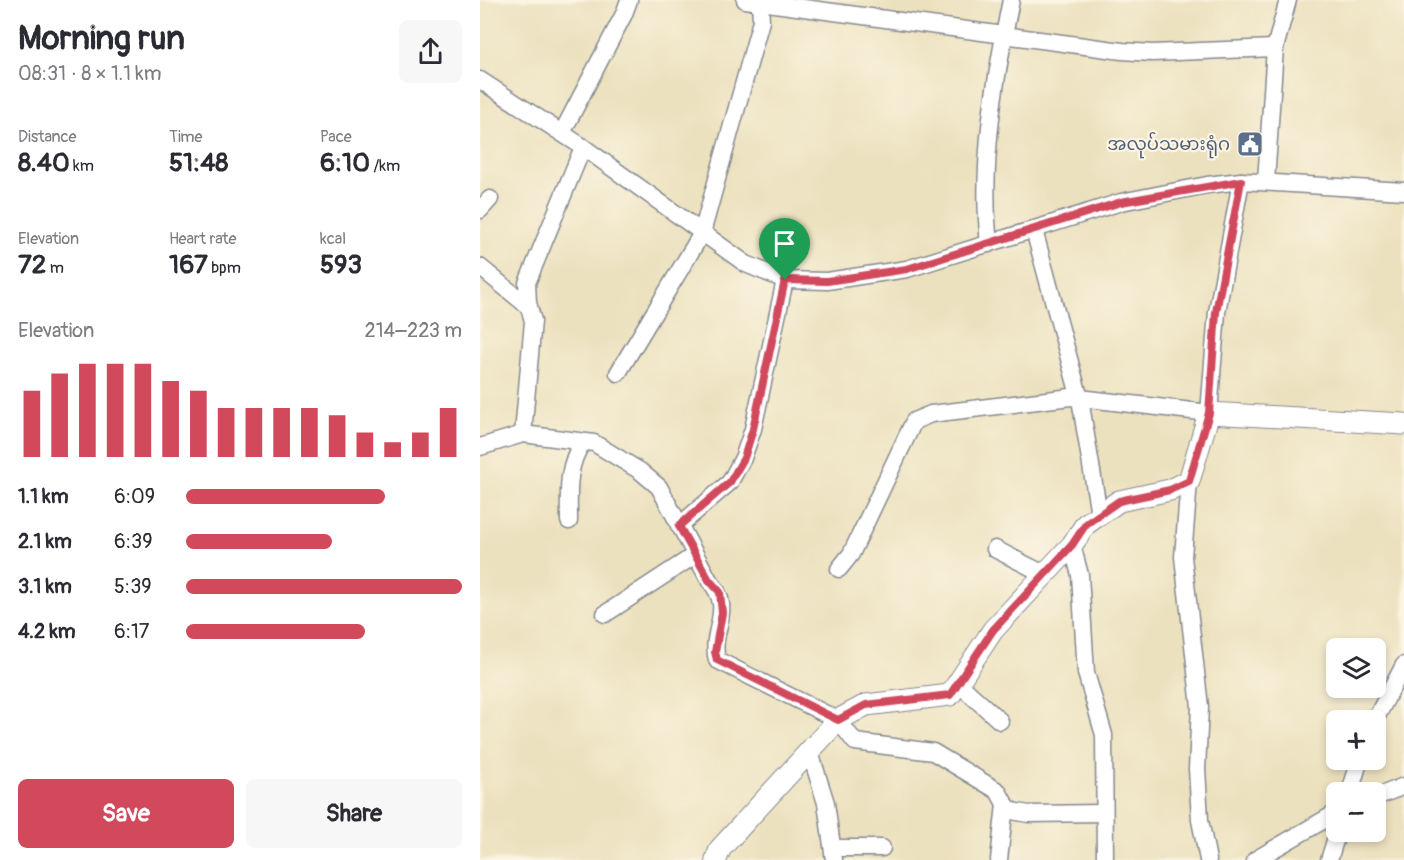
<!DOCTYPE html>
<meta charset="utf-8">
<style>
body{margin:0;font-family:Pangolin,"Noto Sans Myanmar",sans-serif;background:#f7f7f7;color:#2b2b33;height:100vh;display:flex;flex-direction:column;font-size:22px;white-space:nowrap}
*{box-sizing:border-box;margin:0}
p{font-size:20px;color:#7c7c81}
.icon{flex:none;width:33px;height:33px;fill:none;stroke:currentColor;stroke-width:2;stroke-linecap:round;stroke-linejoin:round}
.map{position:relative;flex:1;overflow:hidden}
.details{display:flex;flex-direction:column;background:#fff;width:480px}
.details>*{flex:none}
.controls{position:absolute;left:846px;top:638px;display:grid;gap:12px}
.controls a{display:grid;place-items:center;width:60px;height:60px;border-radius:9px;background:#fff;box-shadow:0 3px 9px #0003;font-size:30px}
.pin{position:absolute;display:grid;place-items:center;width:51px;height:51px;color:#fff;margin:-62px -26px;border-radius:50% 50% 50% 0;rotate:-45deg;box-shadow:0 0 6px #0007}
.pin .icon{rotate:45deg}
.round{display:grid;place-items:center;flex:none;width:63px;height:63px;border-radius:9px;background:#f7f7f7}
.summary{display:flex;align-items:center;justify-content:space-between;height:102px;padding:0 18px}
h1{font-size:33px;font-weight:700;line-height:45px}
.stats{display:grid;grid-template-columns:repeat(3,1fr);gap:9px;height:102px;padding:6px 18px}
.stats div{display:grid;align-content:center}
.stats b{font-size:26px;font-weight:700}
.stats small{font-size:16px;font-weight:400}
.stats p{font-size:16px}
.chart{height:168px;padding:12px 18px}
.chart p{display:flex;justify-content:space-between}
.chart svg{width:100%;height:108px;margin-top:6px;stroke:#d1495b;stroke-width:6}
.button{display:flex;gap:12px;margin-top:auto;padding:12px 18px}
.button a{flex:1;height:69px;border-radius:9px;background:#d1495b;color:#fff;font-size:24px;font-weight:700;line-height:69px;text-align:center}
.button a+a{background:#f7f7f7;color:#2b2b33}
ul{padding:0 18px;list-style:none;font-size:20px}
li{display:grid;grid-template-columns:96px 72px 1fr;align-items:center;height:45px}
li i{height:15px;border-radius:8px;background:#d1495b}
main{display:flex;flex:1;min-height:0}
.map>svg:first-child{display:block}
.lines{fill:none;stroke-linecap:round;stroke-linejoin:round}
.minor-casing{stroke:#84888e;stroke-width:19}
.major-casing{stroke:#84888e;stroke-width:23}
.minor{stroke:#fff;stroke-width:16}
.major{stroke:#fff;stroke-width:21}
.route-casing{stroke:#fff;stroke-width:12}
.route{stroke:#d1495b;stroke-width:8}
.labels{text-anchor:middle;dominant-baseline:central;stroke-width:4.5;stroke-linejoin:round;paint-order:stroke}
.service-label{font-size:18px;fill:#4e5e75;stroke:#fcf5e5;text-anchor:end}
</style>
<main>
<section class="details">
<div class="summary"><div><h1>Morning run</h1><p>08:31 · 8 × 1.1 km</p></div><a class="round"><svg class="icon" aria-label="share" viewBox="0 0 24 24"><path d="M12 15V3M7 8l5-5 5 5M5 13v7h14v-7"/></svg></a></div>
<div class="stats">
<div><p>Distance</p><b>8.40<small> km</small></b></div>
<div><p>Time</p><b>51:48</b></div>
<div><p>Pace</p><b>6:10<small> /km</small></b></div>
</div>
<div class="stats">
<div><p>Elevation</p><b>72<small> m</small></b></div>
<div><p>Heart rate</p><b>167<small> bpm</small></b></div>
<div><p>kcal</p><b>593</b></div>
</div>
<div class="chart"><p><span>Elevation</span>214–223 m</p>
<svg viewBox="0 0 160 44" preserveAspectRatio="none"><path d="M5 44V17M15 44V10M25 44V6M35 44V6M45 44V6M55 44V13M65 44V17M75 44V24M85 44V24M95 44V24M105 44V24M115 44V27M125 44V34M135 44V38M145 44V34M155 44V24"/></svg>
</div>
<ul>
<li><b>1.1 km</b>6:09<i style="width:72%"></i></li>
<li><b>2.1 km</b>6:39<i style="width:53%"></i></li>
<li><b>3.1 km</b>5:39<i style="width:100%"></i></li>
<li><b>4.2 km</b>6:17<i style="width:65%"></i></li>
</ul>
<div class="button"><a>Save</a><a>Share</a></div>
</section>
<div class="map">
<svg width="924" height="860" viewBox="0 0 924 860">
<rect width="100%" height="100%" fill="#fcf5e5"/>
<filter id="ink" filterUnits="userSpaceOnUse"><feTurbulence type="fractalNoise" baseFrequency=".0167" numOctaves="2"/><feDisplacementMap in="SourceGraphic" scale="12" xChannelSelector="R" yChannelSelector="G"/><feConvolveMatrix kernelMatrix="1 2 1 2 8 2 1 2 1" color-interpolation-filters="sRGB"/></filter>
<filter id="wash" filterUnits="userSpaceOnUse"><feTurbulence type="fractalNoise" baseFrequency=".008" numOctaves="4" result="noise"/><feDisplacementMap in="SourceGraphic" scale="24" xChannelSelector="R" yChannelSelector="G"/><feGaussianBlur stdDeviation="1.35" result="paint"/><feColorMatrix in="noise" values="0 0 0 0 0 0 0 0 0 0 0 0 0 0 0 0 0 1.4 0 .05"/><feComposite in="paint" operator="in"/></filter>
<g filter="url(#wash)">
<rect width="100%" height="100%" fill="#ece1be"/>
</g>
<g filter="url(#ink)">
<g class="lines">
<defs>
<g id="minor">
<polyline points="265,0 642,51 672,53 795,48"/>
<polyline points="0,80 103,147 266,264 305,280 347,281 427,269 641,202 727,185 761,181 924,191"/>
<polyline points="82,133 144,14 149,0"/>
<polyline points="786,182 795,48 808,0"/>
<polyline points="0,210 10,199"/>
<polyline points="554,230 600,399 619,514"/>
<path d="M509 244C500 163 515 79 531 0"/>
<polyline points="0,267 49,307"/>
<polyline points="138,373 222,233 281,21 280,0"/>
<polyline points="43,434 53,321 48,303 47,283 103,147"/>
<path d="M0 447 43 434 114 443 160 471 179 487 229 580C256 610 229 629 237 660L358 720 375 742 453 752 518 791 525 804 532 811 549 814 623 813"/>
<polyline points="709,481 703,557 720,707 717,769 720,820 728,860"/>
<path d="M89 521C89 493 86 466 103 442"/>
<polyline points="199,526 250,482 263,458 273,429 305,280"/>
<polyline points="592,545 600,575 606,673 624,735 625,860"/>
<polyline points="515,549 564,574"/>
<polyline points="359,569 371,554 434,421 451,414 591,397 729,413 737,312 761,181"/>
<polyline points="125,614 215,555"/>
<polyline points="478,683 520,721"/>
<polyline points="895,720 924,665"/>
<polyline points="330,752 346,803 354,860"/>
<polyline points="870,792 880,759"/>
<polyline points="896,797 924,786"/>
<polyline points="354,848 402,848"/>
<polyline points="519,860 525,804"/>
<polyline points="775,860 856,813"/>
<polyline points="849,860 858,831"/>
</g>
<polyline id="major" points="236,860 240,849 358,720 386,705 470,695 513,630 592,545 606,524 639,501 690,490 709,481 729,413 924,424"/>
</defs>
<use href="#minor" class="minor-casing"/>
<use href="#major" class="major-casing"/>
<use href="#minor" class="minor"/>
<use href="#major" class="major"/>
</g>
</g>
<g class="lines" filter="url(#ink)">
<defs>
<polygon id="route" points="761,181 736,312 729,413 709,481 690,490 639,501 606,524 592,545 513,630 470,695 386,705 358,720 237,660 235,652 242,613 240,592 229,580 199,526 250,482 264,458 273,429 305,280 347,281 427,269 641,202"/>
</defs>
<use href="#route" class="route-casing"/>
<use href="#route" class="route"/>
</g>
<defs>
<symbol id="civic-square" viewBox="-11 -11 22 22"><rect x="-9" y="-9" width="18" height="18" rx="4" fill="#5c6f8a" stroke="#fcf5e5"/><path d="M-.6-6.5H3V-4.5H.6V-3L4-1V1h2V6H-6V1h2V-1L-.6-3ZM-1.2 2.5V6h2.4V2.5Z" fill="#fff"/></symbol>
</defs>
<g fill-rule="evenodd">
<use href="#civic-square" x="755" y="129" width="30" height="30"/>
</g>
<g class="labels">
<g class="service-label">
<text x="750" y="144">အလုပ်သမားရုံဂ</text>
</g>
</g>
</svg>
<div class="controls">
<a><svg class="icon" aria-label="layers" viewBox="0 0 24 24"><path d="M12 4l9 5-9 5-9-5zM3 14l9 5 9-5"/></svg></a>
<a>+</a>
<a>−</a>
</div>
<div class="pin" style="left:305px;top:280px;background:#1e9e55"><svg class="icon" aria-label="arrive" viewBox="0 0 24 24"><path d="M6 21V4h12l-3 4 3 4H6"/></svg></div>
</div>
</main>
